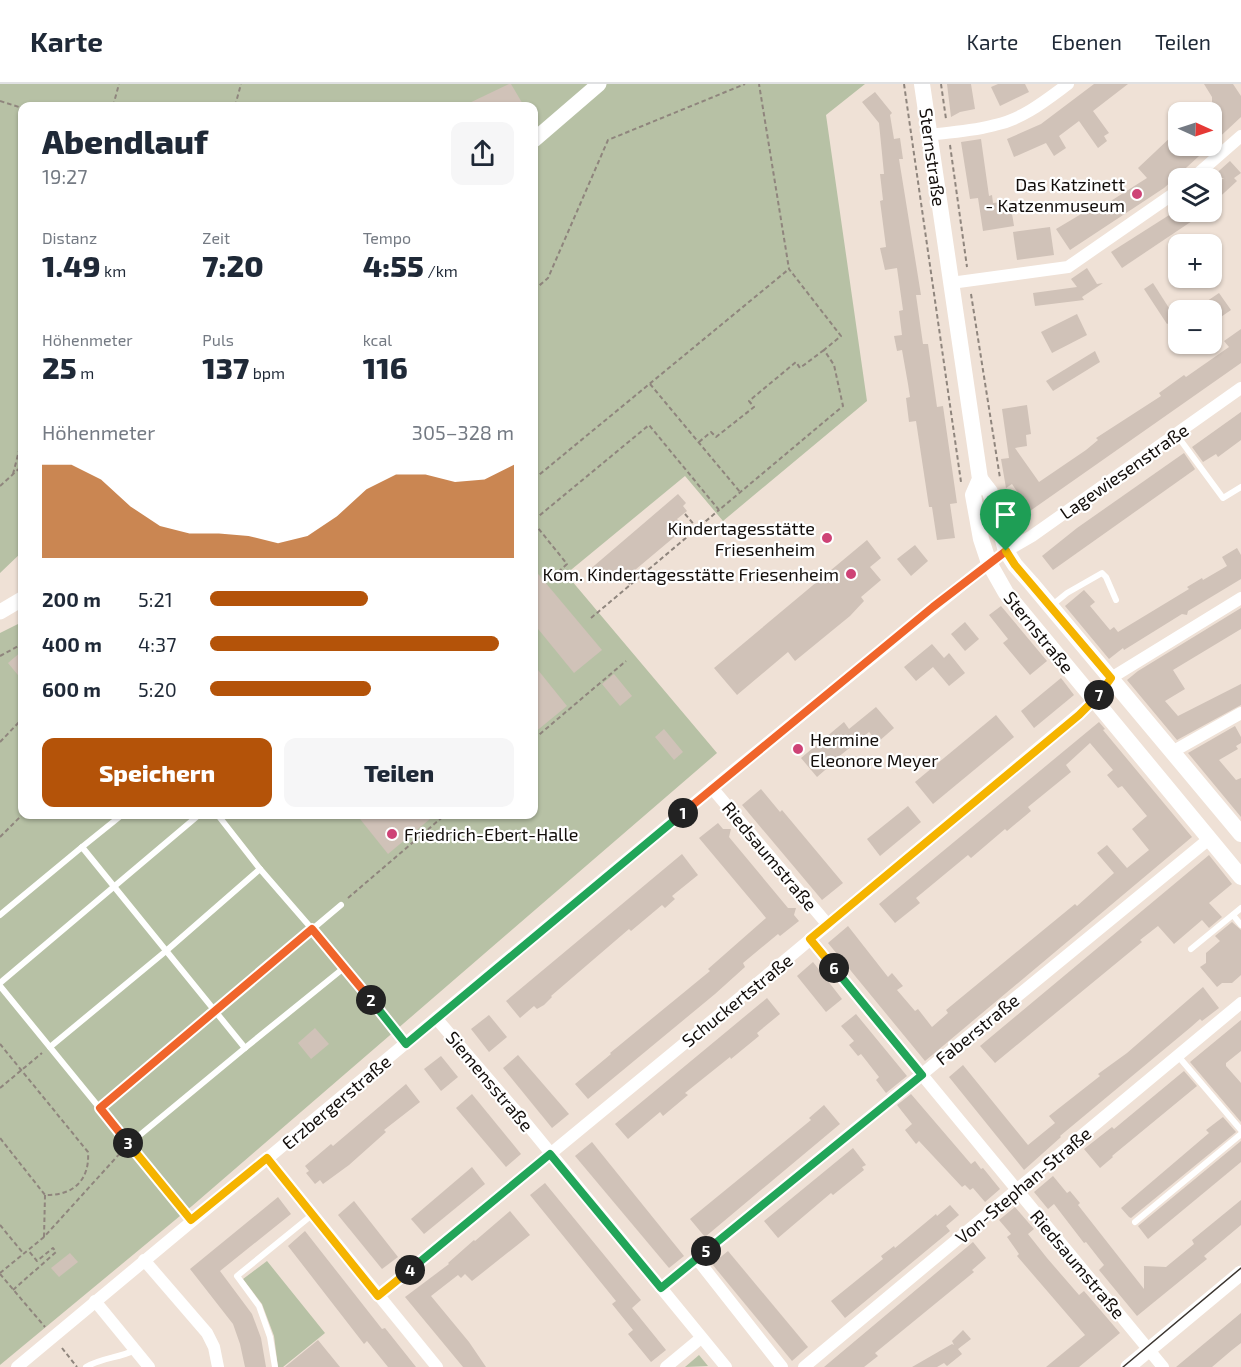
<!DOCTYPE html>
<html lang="de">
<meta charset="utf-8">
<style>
body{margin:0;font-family:"Exo 2",sans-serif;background:#f6f6f7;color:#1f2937;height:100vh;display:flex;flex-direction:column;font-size:22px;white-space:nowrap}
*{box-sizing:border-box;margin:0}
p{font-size:20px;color:#747a83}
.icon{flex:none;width:33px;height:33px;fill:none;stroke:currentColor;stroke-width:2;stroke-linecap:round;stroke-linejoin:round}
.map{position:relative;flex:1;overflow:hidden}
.details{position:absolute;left:18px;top:18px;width:520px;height:717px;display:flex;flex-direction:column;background:#fff;border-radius:12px;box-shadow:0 2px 4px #0004}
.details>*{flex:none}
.needle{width:39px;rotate:93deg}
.controls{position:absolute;left:1168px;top:18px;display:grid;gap:12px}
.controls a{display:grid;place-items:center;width:54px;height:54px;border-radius:12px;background:#fff;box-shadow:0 2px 4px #0004;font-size:30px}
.pin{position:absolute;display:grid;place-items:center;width:51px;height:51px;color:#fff;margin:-62px -26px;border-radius:50% 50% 50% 0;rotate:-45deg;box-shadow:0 0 6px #0007}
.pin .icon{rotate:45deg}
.km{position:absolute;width:30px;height:30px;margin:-15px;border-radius:50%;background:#222;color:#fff;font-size:16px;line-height:30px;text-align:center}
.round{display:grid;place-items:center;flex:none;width:63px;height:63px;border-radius:12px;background:#f6f6f7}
.headline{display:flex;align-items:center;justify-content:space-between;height:102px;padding:0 24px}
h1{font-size:33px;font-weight:800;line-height:45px}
.metrics{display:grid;grid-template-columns:repeat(3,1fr);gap:9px;height:102px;padding:6px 24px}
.metrics div{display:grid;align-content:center}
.metrics b{font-size:30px;font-weight:800}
.metrics small{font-size:16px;font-weight:400}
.metrics p{font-size:16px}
.chart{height:168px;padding:12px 24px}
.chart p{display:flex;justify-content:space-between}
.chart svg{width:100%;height:108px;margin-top:6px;fill:#b45309;opacity:.7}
.cta{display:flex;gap:12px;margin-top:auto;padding:12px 24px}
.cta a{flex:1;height:69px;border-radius:12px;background:#b45309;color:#fff;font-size:24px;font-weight:800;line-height:69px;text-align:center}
.cta a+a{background:#f6f6f7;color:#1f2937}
ul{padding:0 24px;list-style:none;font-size:20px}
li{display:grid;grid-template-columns:96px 72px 1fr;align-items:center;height:45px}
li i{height:15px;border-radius:8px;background:#b45309}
header{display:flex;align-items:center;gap:36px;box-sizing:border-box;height:84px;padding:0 30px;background:#fff;border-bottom:2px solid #e0e1e3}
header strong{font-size:28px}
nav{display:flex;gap:33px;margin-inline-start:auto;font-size:21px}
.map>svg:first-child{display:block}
.green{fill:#b7c1a5}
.building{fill:#d0c2b8}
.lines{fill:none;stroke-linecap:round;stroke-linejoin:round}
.path{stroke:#8f857d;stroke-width:2;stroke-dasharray:4.5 3;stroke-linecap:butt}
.service{stroke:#fff;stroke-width:6}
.minor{stroke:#fff;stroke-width:12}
.tertiary{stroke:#fff;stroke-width:15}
.secondary{stroke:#fff;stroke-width:16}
.tram{stroke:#3c3631;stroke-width:1.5}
.split-1-casing{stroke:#fff;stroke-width:12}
.split-2-casing{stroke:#fff;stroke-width:12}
.split-3-casing{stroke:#fff;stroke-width:12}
.split-4-casing{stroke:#fff;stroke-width:12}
.split-5-casing{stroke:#fff;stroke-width:12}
.split-6-casing{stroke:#fff;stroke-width:12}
.split-7-casing{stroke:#fff;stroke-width:12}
.split-8-casing{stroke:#fff;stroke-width:12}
.split-1{stroke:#f0652b;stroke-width:8}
.split-2{stroke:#22a559;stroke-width:8}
.split-3{stroke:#f0652b;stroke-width:8}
.split-4{stroke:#f5b400;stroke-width:8}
.split-5{stroke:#22a559;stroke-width:8}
.split-6{stroke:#22a559;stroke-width:8}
.split-7{stroke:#f5b400;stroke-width:8}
.split-8{stroke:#f5b400;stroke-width:8}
.poi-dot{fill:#ce4376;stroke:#fff;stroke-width:2}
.labels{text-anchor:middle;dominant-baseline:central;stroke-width:4.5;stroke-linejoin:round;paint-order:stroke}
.street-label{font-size:18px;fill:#130e0b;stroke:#fff}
.poi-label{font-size:18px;fill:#130e0b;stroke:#fff;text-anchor:end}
</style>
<header>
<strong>Karte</strong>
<nav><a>Karte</a><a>Ebenen</a><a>Teilen</a></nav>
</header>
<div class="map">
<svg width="1241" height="1283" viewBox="0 0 1241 1283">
<rect width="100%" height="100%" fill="#efe1d6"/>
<g class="green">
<polygon points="0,0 592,0 534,50 534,22 22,22 22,468 0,489"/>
<polygon points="605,0 865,0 826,31 867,317 723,437 685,392 566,490 717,669 192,1122 0,1281 0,549 22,538 22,730 534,730 534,62"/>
<polygon points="267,1177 325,1249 283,1283 278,1283 274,1252 262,1220 243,1195"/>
<polygon points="699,1271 708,1282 685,1283"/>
</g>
<g class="building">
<polygon points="511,0 524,22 463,22 509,0"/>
<polygon points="947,0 971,0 975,25 960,28 951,33"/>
<polygon points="998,0 1025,0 1029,8 1000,22 991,3"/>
<polygon points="1094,0 1128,0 1093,27 1109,49 1104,52 1107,57 1098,64 1079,37 1059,52 1066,64 1054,72 1046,59 1014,73 1007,55 1041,40"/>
<polygon points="1204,0 1233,0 1241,12 1241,33 1212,60 1212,13"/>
<polygon points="875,8 892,29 890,31 894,55 900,54 903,75 899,75 921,211 916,211 923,260 928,260 937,323 943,322 957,419 950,420 955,454 937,456 932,423 929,423 916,337 909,338 906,314 910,313 908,300 902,266 897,267 894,252 902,251 899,227 903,226 897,184 885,186 880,164 886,163 880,117 883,116 880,90 884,90 879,39 862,18"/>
<polygon points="1173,51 1179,58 1179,62 1210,62 1164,104 1070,166 1056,145 1093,123 1095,127 1147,94 1138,84"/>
<polygon points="981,55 989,112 992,111 993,119 1010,117 1014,142 983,147 978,114 970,115 961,58"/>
<polygon points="1230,77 1241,89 1234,94 1237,97 1212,120 1212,102 1224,94 1211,94"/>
<polygon points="1174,128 1193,128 1198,133 1122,184 1111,168"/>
<polygon points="1050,143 1054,171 1017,176 1013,148"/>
<polygon points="1087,184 1097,200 1103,199 1082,213 1084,216 1035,222 1033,209 1077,203 1071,195"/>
<polygon points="1153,199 1176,235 1167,240 1144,205"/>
<polygon points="1219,209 1231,226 1212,239 1212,226 1194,226"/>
<polygon points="1077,230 1087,251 1052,269 1041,248"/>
<polygon points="1241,245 1241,279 1030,427 1012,400 1006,404 1001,375 1009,374 1002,325 1027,321 1031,350 1026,351 1027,362 1015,364 1039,398 1086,366 1098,356 1096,354 1161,312 1159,309 1184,291 1186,293 1229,263 1224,257"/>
<polygon points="1095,267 1100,278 1053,307 1046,297"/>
<polygon points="1241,328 1241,356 1218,373 1216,370 1203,378 1192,363"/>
<polygon points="1184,369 1195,385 1194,386 1053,486 1042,472 1077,444"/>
<polygon points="678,410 686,419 683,422 687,427 677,435 685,444 629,491 621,482 609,492 606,488 596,496 588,487"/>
<polygon points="867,456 881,474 870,483 881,496 861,513 864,517 850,532 795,577 788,568 737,611 714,584"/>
<polygon points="915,461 928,477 911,492 897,475"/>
<polygon points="1237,464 1241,471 1241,495 1188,527 1187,531 1182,530 1124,566 1123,564 1109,575 1065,522 1084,506 1095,518 1090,522 1110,546 1114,543 1118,548 1189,505 1187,503 1202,494 1203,496 1227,482 1222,473"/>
<polygon points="534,485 602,566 574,589 534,540"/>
<polygon points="1001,522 1047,577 1030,591 1003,559 1008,555 989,531"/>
<polygon points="1241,524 1241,545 1173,586 1185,605 1165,617 1178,632 1241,600 1241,621 1177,656 1127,596 1138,587"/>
<polygon points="965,538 979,555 965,567 951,550"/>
<polygon points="932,560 944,574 949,569 965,589 949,602 933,583 916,597 904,583"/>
<polygon points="22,567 22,596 8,579"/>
<polygon points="534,581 567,622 534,649"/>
<polygon points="614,590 632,612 620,622 602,600"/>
<polygon points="1061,594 1074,611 1034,644 1021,627"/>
<polygon points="876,623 894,644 878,658 869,648 831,679 832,680 817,693 801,674 844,638 849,645"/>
<polygon points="996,631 1014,653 933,720 915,698"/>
<polygon points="1099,638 1105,645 1103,646 1192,753 925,977 828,859 848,842 888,893 892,889 903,902 897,906 915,927 918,925 932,943 948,929 946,926 1075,820 1077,822 1114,789 1097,769 1107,761 1127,784 1149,766 1132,745 1147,732 1122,702 1118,704 1107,691 1113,686 1090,659 1066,681 1071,688 1028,723 1031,727 1007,747 1005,745 971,774 968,771 916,814 920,819 895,839 879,820"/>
<polygon points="1235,642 1241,653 1241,659 1236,662 1238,665 1219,676 1236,696 1241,694 1241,733 1188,669"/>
<polygon points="664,645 683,668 674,676 655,653"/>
<polygon points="761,705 780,728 782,726 843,799 822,816 742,721"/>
<polygon points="908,722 921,738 880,772 867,755"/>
<polygon points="356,730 436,730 388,770"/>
<polygon points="718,739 723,745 731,745 729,753 788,824 796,824 794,831 799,837 780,852 778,850 743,879 745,883 715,910 588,1015 575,1000 611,970 610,969 710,887 708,885 766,834 699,754"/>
<polygon points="682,770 698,791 672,812 675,815 665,824 662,821 631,847 629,845 551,912 552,913 544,921 537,925 534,922 520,934 506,917"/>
<polygon points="1209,771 1232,800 1209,819 1222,833 1209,844 1202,836 1174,860 1158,842 1140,856 1142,858 995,979 980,962"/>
<polygon points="1232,838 1241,846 1241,891 1232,899 1222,899 1217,903 1200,883 1206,879 1206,869 1220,857 1215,852"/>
<polygon points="813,878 842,915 826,928 797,892"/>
<polygon points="1203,903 1219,924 1202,937 1200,935 1191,943 1060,1052 1061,1053 1024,1086 949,993 963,981 1028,1061 1055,1039 1049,1032 1100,992 1098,990 1127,969"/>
<polygon points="767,914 780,930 757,949 759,952 731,975 730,973 685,1009 688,1011 663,1032 660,1028 628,1055 615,1040"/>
<polygon points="856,930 907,992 886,1009 876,996 879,993 861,970 858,972 849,961 854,957 841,942"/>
<polygon points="489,931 507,953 489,968 471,945"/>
<polygon points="1241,936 1241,967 1226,979 1226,982 1241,999 1241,1038 1190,978"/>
<polygon points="315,944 329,960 311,975 298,959"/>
<polygon points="518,971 569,1030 552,1044 503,984"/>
<polygon points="441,972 458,993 441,1007 424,985"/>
<polygon points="1184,987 1197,1002 1112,1072 1113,1073 1100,1084 1084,1065 1112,1043 1114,1045"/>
<polygon points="406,1000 420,1018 384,1046 386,1048 349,1081 323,1100 320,1096 315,1100 306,1089 309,1087 305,1082 331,1060 333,1062"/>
<polygon points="472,1010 521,1070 506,1083 456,1024"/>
<polygon points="911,1010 971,1080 975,1077 981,1085 983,1084 1000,1105 985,1118 973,1104 970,1106 965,1101 962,1103 919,1057 916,1060 905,1046 912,1040 897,1021"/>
<polygon points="824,1021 840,1040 705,1153 690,1135 811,1036 809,1034"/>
<polygon points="1223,1033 1236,1048 1131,1134 1129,1133 1121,1124 1209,1049 1206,1046"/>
<polygon points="1241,1057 1241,1078 1148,1155 1138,1142"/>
<polygon points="592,1058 684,1172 669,1184 575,1072"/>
<polygon points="853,1064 866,1081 862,1083 864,1086 833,1111 831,1109 778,1154 764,1137"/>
<polygon points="472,1083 485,1100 424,1150 411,1135"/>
<polygon points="1053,1092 1067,1109 1070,1107 1080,1119 1078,1121 1144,1205 1144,1182 1166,1183 1194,1160 1192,1156 1241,1116 1241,1141 1204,1172 1207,1175 1137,1232 1099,1186 1104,1181 1086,1158 1084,1159 1054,1120 1048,1125 1034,1108"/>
<polygon points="545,1099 641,1216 632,1224 666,1266 651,1278 628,1250 633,1246 612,1220 616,1217 530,1111"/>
<polygon points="278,1113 291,1130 220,1187 252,1230 261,1254 266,1283 245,1283 240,1260 233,1240 190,1185"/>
<polygon points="354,1117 398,1173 382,1185 338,1131"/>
<polygon points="950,1121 959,1131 946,1142 950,1147 845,1234 831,1217 883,1175 881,1172 894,1162 895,1164 936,1130 937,1132"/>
<polygon points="1015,1123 1034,1145 1028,1150 1047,1174 1079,1211 1084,1207 1120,1249 1079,1283 1046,1283 1085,1251 1017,1172 1019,1170 1007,1153 1011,1150 999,1136"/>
<polygon points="510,1127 530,1151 472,1197 465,1190 461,1194 458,1191 431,1212 469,1258 486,1283 463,1283 405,1213 449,1180 448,1179 474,1156 475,1157"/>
<polygon points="305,1147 382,1245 385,1244 416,1283 388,1283 367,1257 364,1260 288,1162"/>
<polygon points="973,1158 986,1174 972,1186 974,1188 875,1269 878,1272 864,1283 824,1283"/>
<polygon points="728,1167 808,1263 792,1277 712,1180"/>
<polygon points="70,1169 78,1178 59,1193 51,1184"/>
<polygon points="1241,1229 1241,1259 1232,1266 1212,1283 1176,1283"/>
<polygon points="963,1246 971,1255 958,1265 962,1270 947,1282 944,1279 937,1283 912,1283 952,1260 954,1261 952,1257"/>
<polygon points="318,1256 340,1283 285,1283"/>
</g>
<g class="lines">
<g class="path">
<polyline points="904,0 961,398"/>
<polyline points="941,0 946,35"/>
<polyline points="0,17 22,24"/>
<polyline points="113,22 119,0"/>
<polyline points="235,22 241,0"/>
<polyline points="950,61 967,183"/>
<polyline points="534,206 548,194 608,56 745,0"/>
<polyline points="971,210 1000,394"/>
<polyline points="650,300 740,408"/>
<polyline points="699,358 711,348 716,353 754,323 749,317 796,278 800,284 824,266"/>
<polyline points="13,390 22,355"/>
<polyline points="534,395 789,185"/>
<polyline points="0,402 22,382"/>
<polyline points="685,430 697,444"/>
<polyline points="534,436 649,341 719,426 843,322 834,281 824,266 841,252 789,185 759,0"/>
<polyline points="534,439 567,480 555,491"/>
<polyline points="618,486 630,500"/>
<polyline points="591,534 719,426"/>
<polyline points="0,572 22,560"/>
<polyline points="534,655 626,577"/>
<polyline points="0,658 22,635"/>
<polyline points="0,753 23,730"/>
<polyline points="348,814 446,730"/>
<path d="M0 960 88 1068C90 1096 73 1112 45 1111L0 1054"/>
<polyline points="0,1004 42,969"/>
<polyline points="0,1141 23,1169"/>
<polyline points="44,1153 45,1111"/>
<polyline points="0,1189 44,1153 123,1066"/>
<polyline points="0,1190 45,1243"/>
<polyline points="13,1206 56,1168 53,1164 37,1177 28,1166"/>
<polyline points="62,1264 77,1283"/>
</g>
<g class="service">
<polyline points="1176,350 1223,414 1241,403"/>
<polyline points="1051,522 1067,509 1102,489 1106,493 1116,516"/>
<polyline points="217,730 260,785 345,883 245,964"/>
<polyline points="82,763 123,730"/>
<polyline points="0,831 82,763 245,964 129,1060"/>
<polyline points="1233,831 1241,841"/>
<polyline points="1191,865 1241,824"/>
<polyline points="345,883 406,960"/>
<polyline points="0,899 200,730"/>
<polyline points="0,902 191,1136"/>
<polyline points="50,963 166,867 260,785"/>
<polyline points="1178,972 1241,1046"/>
<polyline points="100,1024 341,821"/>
<polyline points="1135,1138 1241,1050"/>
<path d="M86 1283C101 1274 119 1274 135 1266"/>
<polyline points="275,1283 270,1253 259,1222 237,1192 312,1131"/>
</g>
<g class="minor">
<path d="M930 51C951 48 974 47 995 41 1023 35 1045 17 1068 0"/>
<polyline points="1193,94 1241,52"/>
<polyline points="951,199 1068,183 1179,106"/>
<polyline points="1006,467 1032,452 1241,304"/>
<polyline points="1111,594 1241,514"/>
<polyline points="1172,668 1241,629"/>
<polyline points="712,704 828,841"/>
<polyline points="810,855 1163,1283"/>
<polyline points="436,934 521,1033 726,1283"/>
<polyline points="267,1074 437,1283"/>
<polyline points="697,1175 782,1283"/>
<polyline points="144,1176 207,1249 214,1263 218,1283"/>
<polyline points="661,1204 1209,755"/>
<polyline points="378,1212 794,869 1094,617"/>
<polyline points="95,1217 149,1283"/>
<polyline points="17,1283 723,695 989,479"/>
<polyline points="666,1283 701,1254"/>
<polyline points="804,1283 1241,919"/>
</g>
<g class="tertiary">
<polyline points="534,56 599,0"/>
<polyline points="0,528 22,515"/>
<polyline points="1128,1283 1241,1189"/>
</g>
<g class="secondary">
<polyline points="922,0 980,395 973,411 981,455 989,479 1006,509 1241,793"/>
<polyline points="980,395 990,408 1006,467 1015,481 1031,499 1241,750"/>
</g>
<polyline class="tram" points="1123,1283 1241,1184"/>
</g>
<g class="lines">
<defs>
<polyline id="split-1" points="683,729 933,523 1006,467"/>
<polyline id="split-2" points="371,916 406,960 683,729"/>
<polyline id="split-3" points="128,1059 100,1024 312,845 371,916"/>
<polyline id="split-4" points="128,1059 191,1136 267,1074 378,1212 410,1186"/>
<polyline id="split-5" points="410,1186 550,1070 661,1204 706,1167"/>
<polyline id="split-6" points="706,1167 922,991 834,884"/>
<polyline id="split-7" points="834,884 810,855 1079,631 1099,611"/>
<polyline id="split-8" points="1006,467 1015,481 1111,594 1099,611"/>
</defs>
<use href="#split-1" class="split-1-casing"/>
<use href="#split-2" class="split-2-casing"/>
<use href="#split-3" class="split-3-casing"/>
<use href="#split-4" class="split-4-casing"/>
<use href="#split-5" class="split-5-casing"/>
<use href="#split-6" class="split-6-casing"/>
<use href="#split-7" class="split-7-casing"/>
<use href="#split-8" class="split-8-casing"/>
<use href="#split-1" class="split-1"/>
<use href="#split-2" class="split-2"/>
<use href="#split-3" class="split-3"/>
<use href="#split-4" class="split-4"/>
<use href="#split-5" class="split-5"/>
<use href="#split-6" class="split-6"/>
<use href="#split-7" class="split-7"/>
<use href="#split-8" class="split-8"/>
</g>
<g class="poi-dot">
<circle cx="1137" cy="110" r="6"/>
<circle cx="827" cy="454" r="6"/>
<circle cx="851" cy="490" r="6"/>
<circle cx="798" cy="665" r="6"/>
<circle cx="392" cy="750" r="6"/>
</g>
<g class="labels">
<g class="street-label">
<text transform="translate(933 73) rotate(82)">Sternstraße</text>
<text transform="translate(1124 387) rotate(-35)">Lagewiesenstraße</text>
<text transform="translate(1039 548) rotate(51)">Sternstraße</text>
<text transform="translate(770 772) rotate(50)">Riedsaumstraße</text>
<text transform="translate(737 916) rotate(-39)">Schuckertstraße</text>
<text transform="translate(977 945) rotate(-39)">Faberstraße</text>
<text transform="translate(490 997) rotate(50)">Siemensstraße</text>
<text transform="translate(336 1018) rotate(-40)">Erzbergerstraße</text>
<text transform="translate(1023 1101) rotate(-40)">Von-Stephan-Straße</text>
<text transform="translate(1078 1180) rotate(50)">Riedsaumstraße</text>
</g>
<g class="poi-label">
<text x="1125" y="100">Das Katzinett<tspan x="1125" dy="21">- Katzenmuseum</tspan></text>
<text x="815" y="444">Kindertagesstätte<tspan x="815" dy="21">Friesenheim</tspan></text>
<text x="839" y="490">Kom. Kindertagesstätte Friesenheim</text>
<text x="810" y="655" text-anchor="start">Hermine<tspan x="810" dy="21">Eleonore Meyer</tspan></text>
<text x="404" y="750" text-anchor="start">Friedrich-Ebert-Halle</text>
</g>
</g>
</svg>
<div class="controls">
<a><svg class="needle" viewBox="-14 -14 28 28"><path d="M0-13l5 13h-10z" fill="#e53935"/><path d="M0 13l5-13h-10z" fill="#747a83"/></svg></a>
<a><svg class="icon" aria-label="layers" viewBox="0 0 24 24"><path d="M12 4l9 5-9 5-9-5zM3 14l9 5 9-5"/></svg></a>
<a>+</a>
<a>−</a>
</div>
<div class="pin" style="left:1006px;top:467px;background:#1e9e55"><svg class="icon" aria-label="arrive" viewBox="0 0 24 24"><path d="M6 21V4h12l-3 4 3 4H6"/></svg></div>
<b class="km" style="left:683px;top:729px">1</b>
<b class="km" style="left:371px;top:916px">2</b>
<b class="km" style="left:128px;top:1059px">3</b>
<b class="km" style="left:410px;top:1186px">4</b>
<b class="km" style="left:706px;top:1167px">5</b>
<b class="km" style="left:834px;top:884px">6</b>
<b class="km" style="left:1099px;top:611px">7</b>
<section class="details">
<div class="headline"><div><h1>Abendlauf</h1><p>19:27</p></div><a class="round"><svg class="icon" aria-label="share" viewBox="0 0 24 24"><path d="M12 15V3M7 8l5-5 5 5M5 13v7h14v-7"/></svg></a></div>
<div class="metrics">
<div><p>Distanz</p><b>1.49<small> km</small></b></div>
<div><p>Zeit</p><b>7:20</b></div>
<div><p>Tempo</p><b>4:55<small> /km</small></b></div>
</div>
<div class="metrics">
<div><p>Höhenmeter</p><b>25<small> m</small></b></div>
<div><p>Puls</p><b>137<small> bpm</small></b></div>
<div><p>kcal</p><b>116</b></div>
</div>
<div class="chart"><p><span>Höhenmeter</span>305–328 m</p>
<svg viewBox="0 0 160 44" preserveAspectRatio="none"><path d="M0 44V6L10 6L20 12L30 23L40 31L50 34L60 34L70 35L80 38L90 35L100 27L110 16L120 10L130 10L140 13L150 12L160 6V44z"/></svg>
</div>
<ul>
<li><b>200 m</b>5:21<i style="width:52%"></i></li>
<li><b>400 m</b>4:37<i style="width:95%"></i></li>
<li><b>600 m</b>5:20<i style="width:53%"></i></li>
</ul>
<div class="cta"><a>Speichern</a><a>Teilen</a></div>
</section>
</div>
